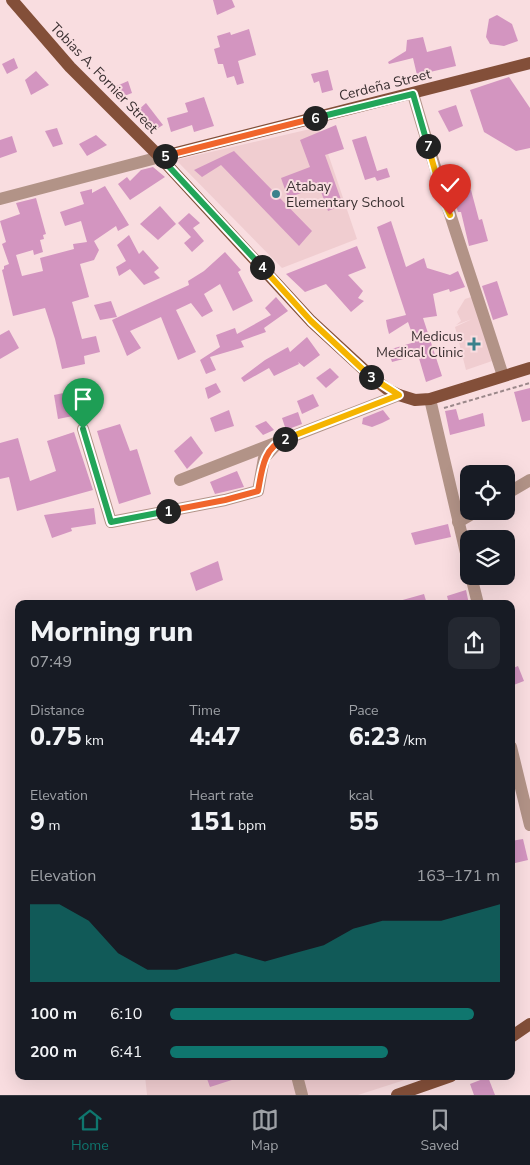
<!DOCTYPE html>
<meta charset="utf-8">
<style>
body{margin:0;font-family:"Nunito Sans",sans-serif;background:#242831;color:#f1f3f6;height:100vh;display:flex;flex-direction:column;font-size:19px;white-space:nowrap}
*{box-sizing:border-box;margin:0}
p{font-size:16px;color:#9ea1a6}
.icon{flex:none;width:28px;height:28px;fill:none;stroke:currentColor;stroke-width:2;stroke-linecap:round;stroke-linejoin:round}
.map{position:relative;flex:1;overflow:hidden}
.side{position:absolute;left:15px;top:600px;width:500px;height:480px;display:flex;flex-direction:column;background:#171b24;border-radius:10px;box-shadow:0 5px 20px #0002}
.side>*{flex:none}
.buttons{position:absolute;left:460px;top:465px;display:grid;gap:10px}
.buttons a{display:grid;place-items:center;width:55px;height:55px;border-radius:10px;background:#171b24;box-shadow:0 5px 20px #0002;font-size:25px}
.pin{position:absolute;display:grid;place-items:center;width:42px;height:42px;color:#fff;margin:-51px -21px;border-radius:50% 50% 50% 0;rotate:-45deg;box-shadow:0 0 5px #0007}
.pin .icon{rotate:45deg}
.km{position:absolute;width:25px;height:25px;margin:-12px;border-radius:50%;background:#222;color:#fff;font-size:14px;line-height:25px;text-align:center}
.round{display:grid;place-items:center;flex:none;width:52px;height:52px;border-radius:10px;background:#242831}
.overview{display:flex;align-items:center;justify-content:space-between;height:85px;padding:0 15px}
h1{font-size:28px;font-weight:800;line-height:38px}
.stats{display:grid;grid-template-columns:repeat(3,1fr);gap:8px;height:85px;padding:5px 15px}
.stats div{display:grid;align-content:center}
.stats b{font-size:25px;font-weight:800}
.stats small{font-size:14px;font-weight:400}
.stats p{font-size:14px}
.chart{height:140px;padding:10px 15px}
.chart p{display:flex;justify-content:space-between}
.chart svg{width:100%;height:90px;margin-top:5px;fill:#0f766e;opacity:.7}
ul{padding:0 15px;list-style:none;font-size:16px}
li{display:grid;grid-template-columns:80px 60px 1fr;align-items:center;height:38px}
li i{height:12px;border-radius:6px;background:#0f766e}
.tab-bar{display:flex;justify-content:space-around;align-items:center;height:70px;border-top:1px solid #363941;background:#171b24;font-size:14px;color:#9ea1a6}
.tab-bar a{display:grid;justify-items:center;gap:2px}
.tab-bar .on{color:#0f766e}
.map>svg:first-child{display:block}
.built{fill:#f0cdd0}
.building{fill:#d395c0}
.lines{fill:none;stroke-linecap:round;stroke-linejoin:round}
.path{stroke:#9b888a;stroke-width:2;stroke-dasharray:4 2.5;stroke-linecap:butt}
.minor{stroke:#b29387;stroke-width:12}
.major{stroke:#834f39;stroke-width:12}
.split-1-casing{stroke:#fff;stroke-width:10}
.split-2-casing{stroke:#fff;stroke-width:10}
.split-3-casing{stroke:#fff;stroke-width:10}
.split-4-casing{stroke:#fff;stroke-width:10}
.split-5-casing{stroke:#fff;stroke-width:10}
.split-6-casing{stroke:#fff;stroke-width:10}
.split-7-casing{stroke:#fff;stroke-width:10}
.split-8-casing{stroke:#fff;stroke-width:10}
.split-1{stroke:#22a559;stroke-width:6}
.split-2{stroke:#f0652b;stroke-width:6}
.split-3{stroke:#f5b400;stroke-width:6}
.split-4{stroke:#f5b400;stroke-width:6}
.split-5{stroke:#22a559;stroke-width:6}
.split-6{stroke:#f0652b;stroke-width:6}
.split-7{stroke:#22a559;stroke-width:6}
.split-8{stroke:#f5b400;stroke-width:6}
.poi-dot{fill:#3b818c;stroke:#f9dde0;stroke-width:2}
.labels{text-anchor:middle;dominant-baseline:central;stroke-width:4;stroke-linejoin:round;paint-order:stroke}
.street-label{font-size:14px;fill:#3a3031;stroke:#f9dde0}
.poi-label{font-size:14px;fill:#3a3031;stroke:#f9dde0;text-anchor:start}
</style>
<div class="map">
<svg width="530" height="1095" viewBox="0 0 530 1095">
<rect width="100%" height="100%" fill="#f9dde0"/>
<g class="built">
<polygon points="319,127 357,239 282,268 176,160"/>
<polygon points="474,296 495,360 466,370 455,327 472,319 456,325 461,321 457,312 465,299"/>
<polygon points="145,1076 417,1076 358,1095 147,1095"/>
</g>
<g class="building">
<polygon points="213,0 232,0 235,7 217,15"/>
<polygon points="497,15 512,24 518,41 504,46 490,44 486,37 489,19"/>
<polygon points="249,29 256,55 238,61 244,83 237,85 234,76 227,78 223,64 218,64 214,49 220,47 217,36 230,32 231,35"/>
<polygon points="423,37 427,52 451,46 456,66 417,75 413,58 389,64 388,62 406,51 407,40"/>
<polygon points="14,58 18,68 7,74 2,64"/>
<polygon points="328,70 333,90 322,93 319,81 314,83 311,74"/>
<polygon points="36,71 49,85 31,95 25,80"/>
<polygon points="509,77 530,108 530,148 516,151 484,132 470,90"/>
<polygon points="128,81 132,93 119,98 112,88"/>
<polygon points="204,97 214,126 194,132 192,125 171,132 167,118 188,112 185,103"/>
<polygon points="146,103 163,125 153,131 136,112"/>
<polygon points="456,105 463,126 449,132 438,111"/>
<polygon points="336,125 344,149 325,155 343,205 328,211 319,186 288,198 281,178 310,167 300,140"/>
<polygon points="57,128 63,144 53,147 45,131"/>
<polygon points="96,135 107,145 87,156 79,144"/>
<polygon points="12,136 17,152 0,158 0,140"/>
<polygon points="366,136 377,171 387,168 390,177 377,181 375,177 365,180 352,140"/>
<polygon points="234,151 312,231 299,246 221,165 202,177 194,170"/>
<polygon points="153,167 165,177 130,200 118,184 127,177 130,181 141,170"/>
<polygon points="105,186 129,225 118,231 116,226 94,241 99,250 94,260 80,264 89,297 72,302 82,339 96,336 100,352 84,356 85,364 62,369 55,339 45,308 13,316 2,270 4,269 4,266 9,264 2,244 6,242 0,221 20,214 16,203 36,198 46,234 43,235 44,239 40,240 43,252 34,255 33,250 16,255 22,276 43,271 40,258 74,249 73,244 87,242 81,221 65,226 60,212 84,204 80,192 92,189 92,193"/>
<polygon points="471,190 479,220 482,219 488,241 469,246 461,212 458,212 452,195"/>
<polygon points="160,206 176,224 158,240 140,224"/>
<polygon points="189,213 200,223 193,228 204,241 192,252 184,243 191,237 178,223"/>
<polygon points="391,221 406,267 424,258 427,268 450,275 458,271 465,287 450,292 449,289 433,294 437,316 423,318 442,376 426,382 418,355 392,362 388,350 415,342 408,322 389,334 387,326 386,320 406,315 377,227"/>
<polygon points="129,235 139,254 143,250 159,268 154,272 160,278 144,285 130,269 119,276 116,267 126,261 117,245"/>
<polygon points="357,246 366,268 348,275 363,291 358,298 364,301 351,312 326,284 305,292 286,274"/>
<polygon points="225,252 241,270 238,272 253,301 233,311 220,284 204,294 213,311 202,317 191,303 176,310 196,352 178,360 161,317 130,331 141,348 127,356 112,320 189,285 188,281 204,271"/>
<polygon points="497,281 508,315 493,320 482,286"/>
<polygon points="276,297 288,311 264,328 266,332 241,341 244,347 210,357 216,370 206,374 200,360 220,347 216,335 235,328 237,334 271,315 265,308"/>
<polygon points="111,301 117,317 100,320 94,305"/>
<polygon points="9,330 19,348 0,359 0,335"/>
<polygon points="307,337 320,355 304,367 298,362 299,364 274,376 269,368 244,382 241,378 265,360 288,347 290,352"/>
<polygon points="330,368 339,377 326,388 316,378"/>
<polygon points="216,383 221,392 208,399 205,388"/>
<polygon points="530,388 530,420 522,422 514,392"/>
<polygon points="73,391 78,415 58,419 54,395"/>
<polygon points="313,394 319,406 302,414 297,401"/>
<polygon points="456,409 459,420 483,413 485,426 450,435 445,411"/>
<polygon points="229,410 234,426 215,432 210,418"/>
<polygon points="383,410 390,419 382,423 372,427 362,424 363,418"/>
<polygon points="298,412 302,424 286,430 282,418"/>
<polygon points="266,421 274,430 263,435 255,426"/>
<polygon points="120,424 130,451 137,449 151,494 119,504 97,431"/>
<polygon points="74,432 93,490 17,511 9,477 0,479 0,443 18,438 30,481 56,471 47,441"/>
<polygon points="191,436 203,453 187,469 174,451"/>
<polygon points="237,471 244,487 215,494 210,482"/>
<polygon points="94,508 96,524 71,528 72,531 52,538 44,515"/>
<polygon points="448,524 451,537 415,545 411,533"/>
<polygon points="218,561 223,580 196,591 190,573"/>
<polygon points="466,590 469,604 449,604 447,596"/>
<polygon points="424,594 427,604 399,604 399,601"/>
<polygon points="518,666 524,681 511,686 511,669"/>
<polygon points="523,839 528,860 511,864 511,841"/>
<polygon points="206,1076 237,1076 238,1078 210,1087"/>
<polygon points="488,1077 495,1095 474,1095 470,1084"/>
</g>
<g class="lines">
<polyline class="path" points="444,408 530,383"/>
<g class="minor">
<path d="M413 94C440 189 473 282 503 376"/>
<polyline points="0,199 160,157"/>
<polyline points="430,399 469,566"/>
<polyline points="83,429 111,522 225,500 258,491 264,458 280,441"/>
<polyline points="180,480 399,395"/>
<polyline points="506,494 530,480"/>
<polyline points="458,522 477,511"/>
<polyline points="471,576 478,604"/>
<polyline points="511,747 530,825"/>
<polyline points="297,1076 302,1095"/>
</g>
<g class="major">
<polyline points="12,0 70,67 160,157 311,321 373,378 387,389 399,395 415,400 430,399 530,368"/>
<polyline points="160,157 530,63"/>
<polyline points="511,1037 530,1024"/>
<polyline points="397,1095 451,1076"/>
</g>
</g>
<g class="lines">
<defs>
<polyline id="split-1" points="83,429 111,522 168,511"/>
<path id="split-2" d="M168 511 225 500 258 491C262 470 263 448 285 439"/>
<polyline id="split-3" points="285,439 399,395 371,377"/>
<polyline id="split-4" points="262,267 311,321 371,377"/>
<polyline id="split-5" points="165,156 160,157 262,267"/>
<polyline id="split-6" points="165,156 315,118"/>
<polyline id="split-7" points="315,118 413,94 428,146"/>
<polyline id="split-8" points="428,146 443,199 450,215"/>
</defs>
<use href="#split-1" class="split-1-casing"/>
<use href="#split-2" class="split-2-casing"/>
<use href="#split-3" class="split-3-casing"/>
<use href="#split-4" class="split-4-casing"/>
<use href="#split-5" class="split-5-casing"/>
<use href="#split-6" class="split-6-casing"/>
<use href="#split-7" class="split-7-casing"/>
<use href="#split-8" class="split-8-casing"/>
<use href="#split-1" class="split-1"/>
<use href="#split-2" class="split-2"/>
<use href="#split-3" class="split-3"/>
<use href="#split-4" class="split-4"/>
<use href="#split-5" class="split-5"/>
<use href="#split-6" class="split-6"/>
<use href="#split-7" class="split-7"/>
<use href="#split-8" class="split-8"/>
</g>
<g class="poi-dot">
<circle cx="276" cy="194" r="5"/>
<path d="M471.5 336.5h5v5h5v5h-5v5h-5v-5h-5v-5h5z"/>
</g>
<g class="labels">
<g class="street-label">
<text transform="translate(104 78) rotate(46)">Tobias A. Fornier Street</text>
<text transform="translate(385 85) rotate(-14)">Cerdeña Street</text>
</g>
<g class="poi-label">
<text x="286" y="186">Atabay<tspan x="286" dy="16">Elementary School</tspan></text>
<text x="463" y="336" text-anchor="end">Medicus<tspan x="463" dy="16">Medical Clinic</tspan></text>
</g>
</g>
</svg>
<div class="buttons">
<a><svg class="icon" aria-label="locate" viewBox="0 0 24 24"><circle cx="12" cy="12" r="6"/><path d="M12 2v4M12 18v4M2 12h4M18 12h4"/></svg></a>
<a><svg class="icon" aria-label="layers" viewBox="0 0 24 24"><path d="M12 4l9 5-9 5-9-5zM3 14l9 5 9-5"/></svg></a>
</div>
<div class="pin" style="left:83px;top:429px;background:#1e9e55"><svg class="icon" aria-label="arrive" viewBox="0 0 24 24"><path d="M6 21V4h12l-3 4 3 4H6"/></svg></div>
<div class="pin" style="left:450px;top:215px;background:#d93025"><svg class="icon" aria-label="check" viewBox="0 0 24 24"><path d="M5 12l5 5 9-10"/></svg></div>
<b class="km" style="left:168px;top:511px">1</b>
<b class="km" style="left:285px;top:439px">2</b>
<b class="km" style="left:371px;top:377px">3</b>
<b class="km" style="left:262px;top:267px">4</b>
<b class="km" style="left:165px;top:156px">5</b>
<b class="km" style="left:315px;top:118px">6</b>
<b class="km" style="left:428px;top:146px">7</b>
<section class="side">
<div class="overview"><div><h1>Morning run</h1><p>07:49</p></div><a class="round"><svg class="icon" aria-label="share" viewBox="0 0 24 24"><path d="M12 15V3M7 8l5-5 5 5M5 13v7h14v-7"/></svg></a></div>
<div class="stats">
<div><p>Distance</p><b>0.75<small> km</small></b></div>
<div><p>Time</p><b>4:47</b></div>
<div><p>Pace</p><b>6:23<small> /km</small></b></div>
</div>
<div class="stats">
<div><p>Elevation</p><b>9<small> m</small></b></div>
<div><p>Heart rate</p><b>151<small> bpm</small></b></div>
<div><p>kcal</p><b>55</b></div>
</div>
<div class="chart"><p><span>Elevation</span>163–171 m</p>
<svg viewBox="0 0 160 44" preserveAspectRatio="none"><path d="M0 44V6L10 6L20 14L30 30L40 38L50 38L60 34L70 30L80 34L90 30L100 26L110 18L120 14L130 14L140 14L150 10L160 6V44z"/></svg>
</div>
<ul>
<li><b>100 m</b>6:10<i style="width:92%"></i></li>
<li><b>200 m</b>6:41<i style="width:66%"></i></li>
</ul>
</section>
</div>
<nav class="tab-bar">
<a class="on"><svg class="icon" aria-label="home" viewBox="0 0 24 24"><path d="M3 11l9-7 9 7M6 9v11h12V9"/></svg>Home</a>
<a><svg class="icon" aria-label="map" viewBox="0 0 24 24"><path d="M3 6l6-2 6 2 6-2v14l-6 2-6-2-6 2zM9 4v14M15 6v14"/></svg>Map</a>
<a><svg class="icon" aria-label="saved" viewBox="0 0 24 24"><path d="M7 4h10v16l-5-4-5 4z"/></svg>Saved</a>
</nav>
